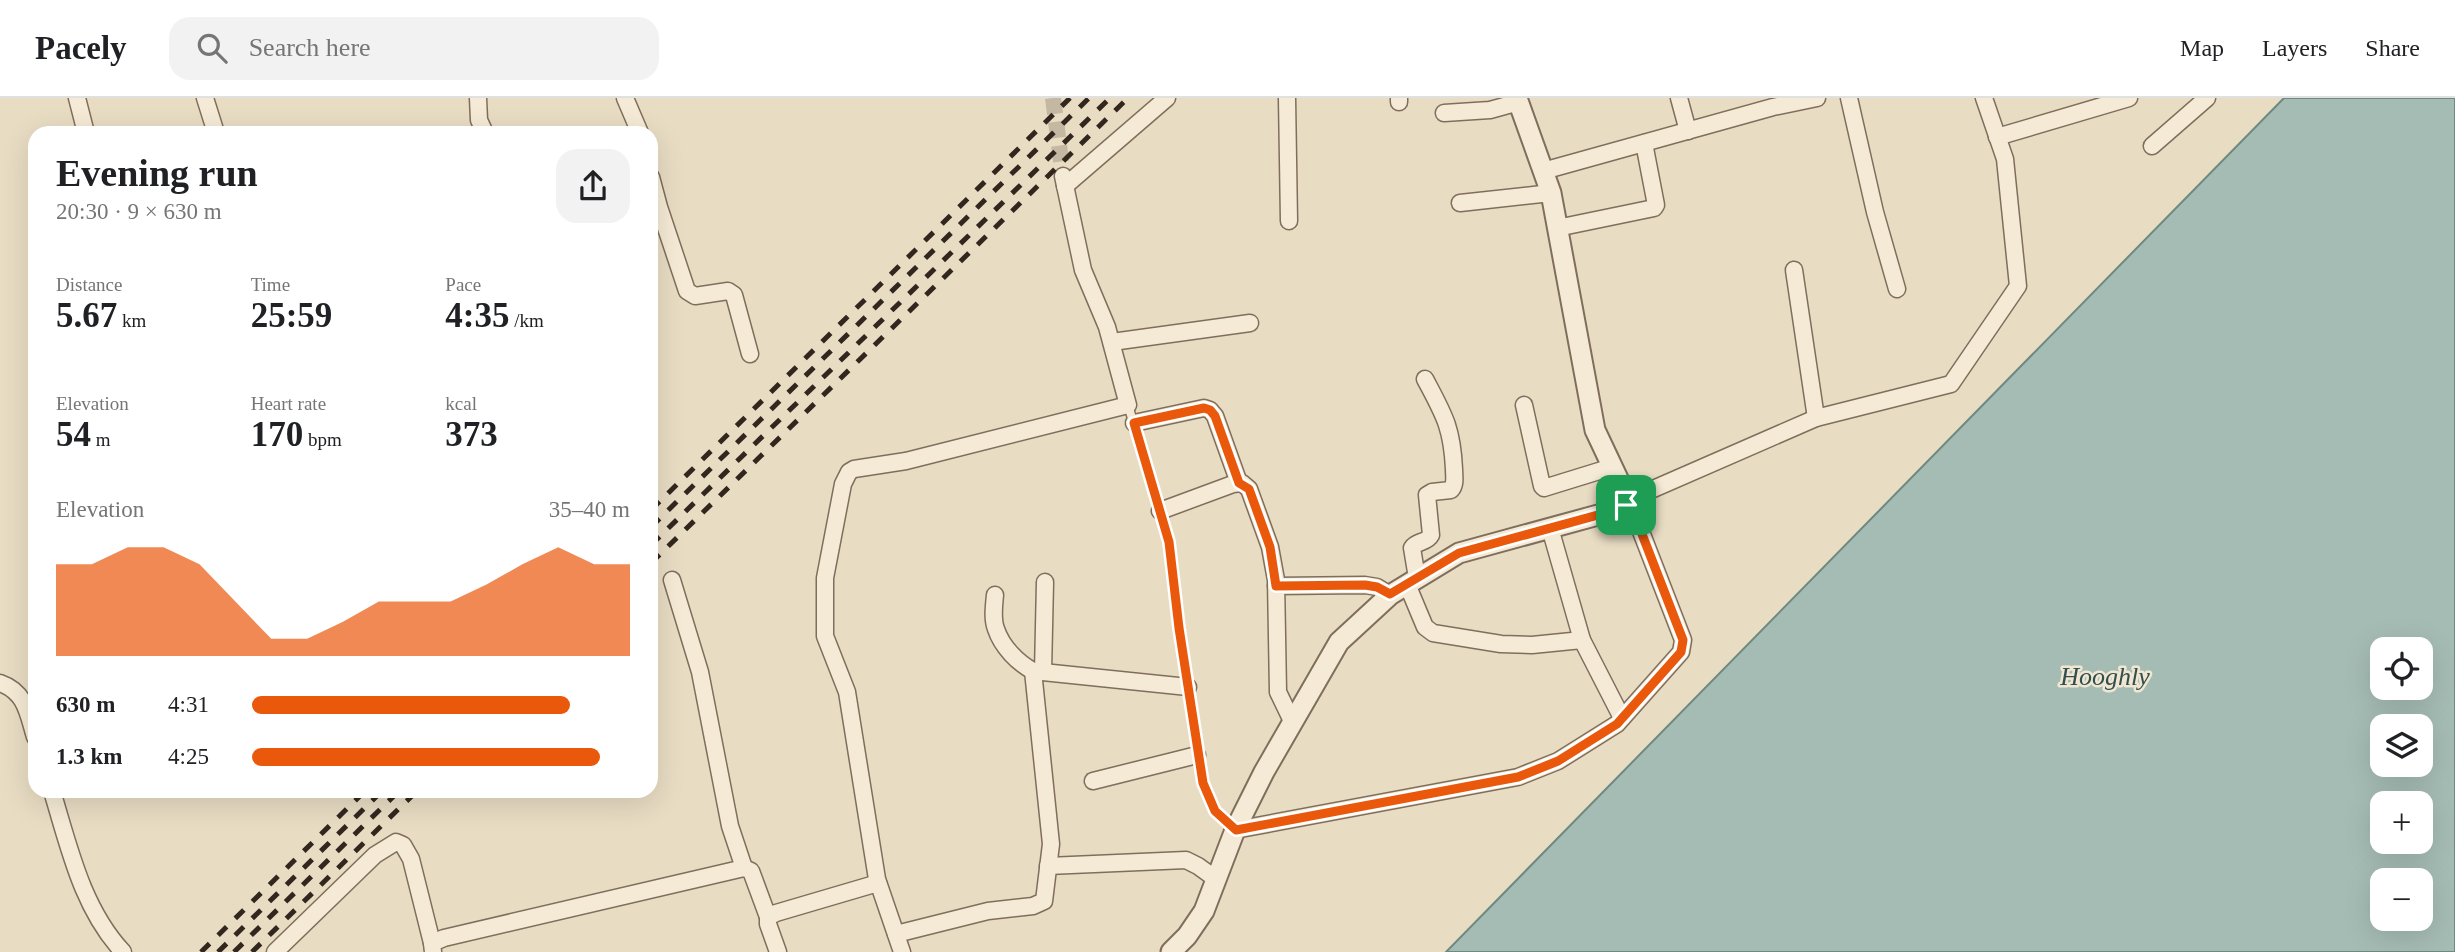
<!DOCTYPE html>
<meta charset="utf-8">
<style>
body{margin:0;font-family:Georgia,serif;background:#f2f2f2;color:#202124;height:100vh;display:flex;flex-direction:column;font-size:26px;white-space:nowrap}
*{box-sizing:border-box;margin:0}
p{font-size:23px;color:#757577}
.icon{flex:none;width:38px;height:38px;fill:none;stroke:currentColor;stroke-width:2;stroke-linecap:round;stroke-linejoin:round}
.map{position:relative;flex:1;overflow:hidden}
.panel{position:absolute;left:28px;top:28px;width:630px;height:672px;display:flex;flex-direction:column;background:#fff;border-radius:21px;box-shadow:0 7px 28px #0002}
.panel>*{flex:none}
.tools{position:absolute;left:2370px;top:539px;display:grid;gap:14px}
.tools a{display:grid;place-items:center;width:63px;height:63px;border-radius:14px;background:#fff;box-shadow:0 7px 28px #0002;font-size:35px}
.pin{position:absolute;display:grid;place-items:center;width:60px;height:60px;color:#fff;margin:-30px;border-radius:14px;box-shadow:0 4px 10px #0006}
.round{display:grid;place-items:center;flex:none;width:74px;height:74px;border-radius:21px;background:#f2f2f2}
.headline{display:flex;align-items:center;justify-content:space-between;height:119px;padding:0 28px}
h1{font-size:38px;font-weight:600;line-height:52px}
.metrics{display:grid;grid-template-columns:repeat(3,1fr);gap:10px;height:119px;padding:7px 28px}
.metrics div{display:grid;align-content:center}
.metrics b{font-size:35px;font-weight:600}
.metrics small{font-size:19px;font-weight:400}
.metrics p{font-size:19px}
.chart{height:196px;padding:14px 28px}
.chart p{display:flex;justify-content:space-between}
.chart svg{width:100%;height:126px;margin-top:7px;fill:#ea580c;opacity:.7}
ul{padding:0 28px;list-style:none;font-size:23px}
li{display:grid;grid-template-columns:112px 84px 1fr;align-items:center;height:52px}
li i{height:18px;border-radius:9px;background:#ea580c}
header{display:flex;align-items:center;gap:42px;box-sizing:border-box;height:98px;padding:0 35px;background:#fff;border-bottom:2px solid #e0e0e0}
header strong{font-size:33px}
nav{display:flex;gap:38px;margin-inline-start:auto;font-size:24px}
.search{width:490px;height:63px;background:#f2f2f2;display:flex;align-items:center;gap:18px;box-sizing:border-box;padding:0 24px;border-radius:21px;color:#757577;font-size:26px}
.map>svg:first-child{display:block}
.water{fill:#a5bcb4;stroke:#6d8980;stroke-width:2;fill-rule:evenodd}
.lines{fill:none;stroke-linecap:round;stroke-linejoin:round}
.minor-tunnel{stroke:#c4b8a2;stroke-width:16;stroke-dasharray:16 8;stroke-linecap:butt}
.service-casing{stroke:#806e5c;stroke-width:11}
.minor-casing{stroke:#806e5c;stroke-width:19}
.tertiary-casing{stroke:#806e5c;stroke-width:23}
.service{stroke:#f4ead5;stroke-width:8}
.minor{stroke:#f4ead5;stroke-width:16}
.tertiary{stroke:#f4ead5;stroke-width:19}
.rail{stroke:#32271e;stroke-width:5;stroke-dasharray:12 12;stroke-linecap:butt}
.route-casing{stroke:#fff;stroke-width:14}
.route{stroke:#ea580c;stroke-width:9}
.labels{text-anchor:middle;dominant-baseline:central;stroke-width:5;stroke-linejoin:round;paint-order:stroke}
.water-label{font-size:26px;font-style:italic;fill:#2f504d;stroke:#f1e6d2}
</style>
<header>
<strong>Pacely</strong>
<div class="search"><svg class="icon" aria-label="search" viewBox="0 0 24 24"><circle cx="10" cy="10" r="6"/><path d="M15 15l6 6"/></svg>Search here</div>
<nav><a>Map</a><a>Layers</a><a>Share</a></nav>
</header>
<div class="map">
<svg width="2455" height="854" viewBox="0 0 2455 854">
<rect width="100%" height="100%" fill="#e8dcc3"/>
<path class="water" d="M2284 0H2455V854H1446ZM2382 551H2420V590H2382ZM2382 628H2420V667H2382ZM2382 705H2420V744H2382ZM2382 782H2420V821H2382Z"/>
<g class="lines">
<polyline class="minor-tunnel" points="1053,0 1063,78"/>
<defs>
<polyline id="service" points="1128,307 1169,444 1179,530 1203,686 1215,713 1235,732"/>
<g id="minor">
<polyline points="77,0 86,35"/>
<polyline points="205,0 216,35"/>
<polyline points="478,0 479,22 485,35"/>
<polyline points="625,0 640,35"/>
<polyline points="1287,0 1289,123"/>
<polyline points="1399,0 1399,4"/>
<polyline points="1679,0 1688,33"/>
<polyline points="1849,0 1875,114 1897,191"/>
<polyline points="1444,15 1490,12 1519,4"/>
<polyline points="1997,39 2129,0"/>
<polyline points="2152,48 2207,0"/>
<polyline points="1543,73 1773,9 1817,0"/>
<polyline points="651,79 659,109 687,193 695,198 728,193 734,197 750,256"/>
<polyline points="1065,88 1167,0"/>
<polyline points="1460,105 1551,95"/>
<polyline points="1557,130 1654,110 1656,107 1644,45"/>
<polyline points="1794,172 1816,320"/>
<polyline points="1112,244 1250,225"/>
<polyline points="1524,307 1542,388 1544,390 1612,369"/>
<polyline points="1134,325 1204,310 1210,312 1215,318 1239,385"/>
<polyline points="1628,402 1816,320 1951,286 2018,188 2005,61 1984,0"/>
<polyline points="1160,413 1233,386 1242,385 1249,391 1270,449 1276,482 1278,594 1292,623"/>
<polyline points="1550,430 1582,542 1622,620"/>
<path d="M1417 480 1412 450C1416 443 1427 445 1431 437L1427 397 1432 394 1451 392C1456 386 1454 379 1454 371 1452 329 1444 317 1425 281"/>
<polyline points="672,482 700,574 730,728 744,770"/>
<polyline points="1407,486 1425,529 1433,535 1501,546 1532,547 1582,542"/>
<polyline points="1276,488 1365,487 1377,489 1390,497"/>
<path d="M995 497C994 508 992 521 996 531 1002 549 1018 565 1033 573L1188 589"/>
<polyline points="1043,574 1045,484"/>
<path d="M0 585C26 594 28 616 35 639"/>
<polyline points="1093,683 1197,657"/>
<path d="M52 693C69 749 82 810 123 854"/>
<polyline points="1235,732 1518,679 1558,663 1617,626 1681,554 1683,542 1640,431 1626,407"/>
<polyline points="1048,768 1186,762 1198,768 1216,781"/>
<polyline points="896,836 988,813 1033,808 1044,803 1051,746 1033,573"/>
<polyline points="275,854 375,757 396,744 403,747 411,761 432,845"/>
<polyline points="433,854 432,845 444,840 744,770 751,773 768,819"/>
<polyline points="778,854 768,826 768,819 776,815 878,785"/>
<polyline points="902,854 877,781 847,594 825,538 825,480 843,386 849,374 854,371 906,363 1128,307 1107,229 1083,172 1063,78"/>
</g>
<polyline id="tertiary" points="1171,854 1187,838 1204,813 1235,732 1264,674 1339,544 1390,497 1459,455 1620,411 1626,407 1628,402 1595,332 1551,95 1517,0"/>
</defs>
<use href="#service" class="service-casing"/>
<use href="#minor" class="minor-casing"/>
<use href="#tertiary" class="tertiary-casing"/>
<use href="#service" class="service"/>
<use href="#minor" class="minor"/>
<use href="#tertiary" class="tertiary"/>
<g class="rail">
<polyline points="651,412 1070,0"/>
<polyline points="651,429 1089,0"/>
<polyline points="651,447 1110,0"/>
<polyline points="651,465 1128,0"/>
<polyline points="201,854 365,693"/>
<polyline points="218,854 382,693"/>
<polyline points="234,854 399,693"/>
<polyline points="252,854 417,693"/>
</g>
</g>
<g class="lines">
<defs>
<polygon id="route" points="1204,310 1210,312 1215,318 1239,385 1249,391 1270,449 1276,488 1365,487 1377,489 1390,496 1459,455 1620,411 1626,407 1640,431 1683,542 1681,554 1617,626 1558,663 1518,679 1236,732 1215,713 1203,685 1179,530 1169,444 1134,325"/>
</defs>
<use href="#route" class="route-casing"/>
<use href="#route" class="route"/>
</g>
<g class="labels">
<g class="water-label">
<text x="2105" y="578">Hooghly</text>
</g>
</g>
</svg>
<div class="tools">
<a><svg class="icon" aria-label="locate" viewBox="0 0 24 24"><circle cx="12" cy="12" r="6"/><path d="M12 2v4M12 18v4M2 12h4M18 12h4"/></svg></a>
<a><svg class="icon" aria-label="layers" viewBox="0 0 24 24"><path d="M12 4l9 5-9 5-9-5zM3 14l9 5 9-5"/></svg></a>
<a>+</a>
<a>−</a>
</div>
<div class="pin" style="left:1626px;top:407px;background:#1e9e55"><svg class="icon" aria-label="arrive" viewBox="0 0 24 24"><path d="M6 21V4h12l-3 4 3 4H6"/></svg></div>
<section class="panel">
<div class="headline"><div><h1>Evening run</h1><p>20:30 · 9 × 630 m</p></div><a class="round"><svg class="icon" aria-label="share" viewBox="0 0 24 24"><path d="M12 15V3M7 8l5-5 5 5M5 13v7h14v-7"/></svg></a></div>
<div class="metrics">
<div><p>Distance</p><b>5.67<small> km</small></b></div>
<div><p>Time</p><b>25:59</b></div>
<div><p>Pace</p><b>4:35<small> /km</small></b></div>
</div>
<div class="metrics">
<div><p>Elevation</p><b>54<small> m</small></b></div>
<div><p>Heart rate</p><b>170<small> bpm</small></b></div>
<div><p>kcal</p><b>373</b></div>
</div>
<div class="chart"><p><span>Elevation</span>35–40 m</p>
<svg viewBox="0 0 160 44" preserveAspectRatio="none"><path d="M0 44V12L10 12L20 6L30 6L40 12L50 25L60 38L70 38L80 32L90 25L100 25L110 25L120 19L130 12L140 6L150 12L160 12V44z"/></svg>
</div>
<ul>
<li><b>630 m</b>4:31<i style="width:84%"></i></li>
<li><b>1.3 km</b>4:25<i style="width:92%"></i></li>
</ul>
</section>
</div>
